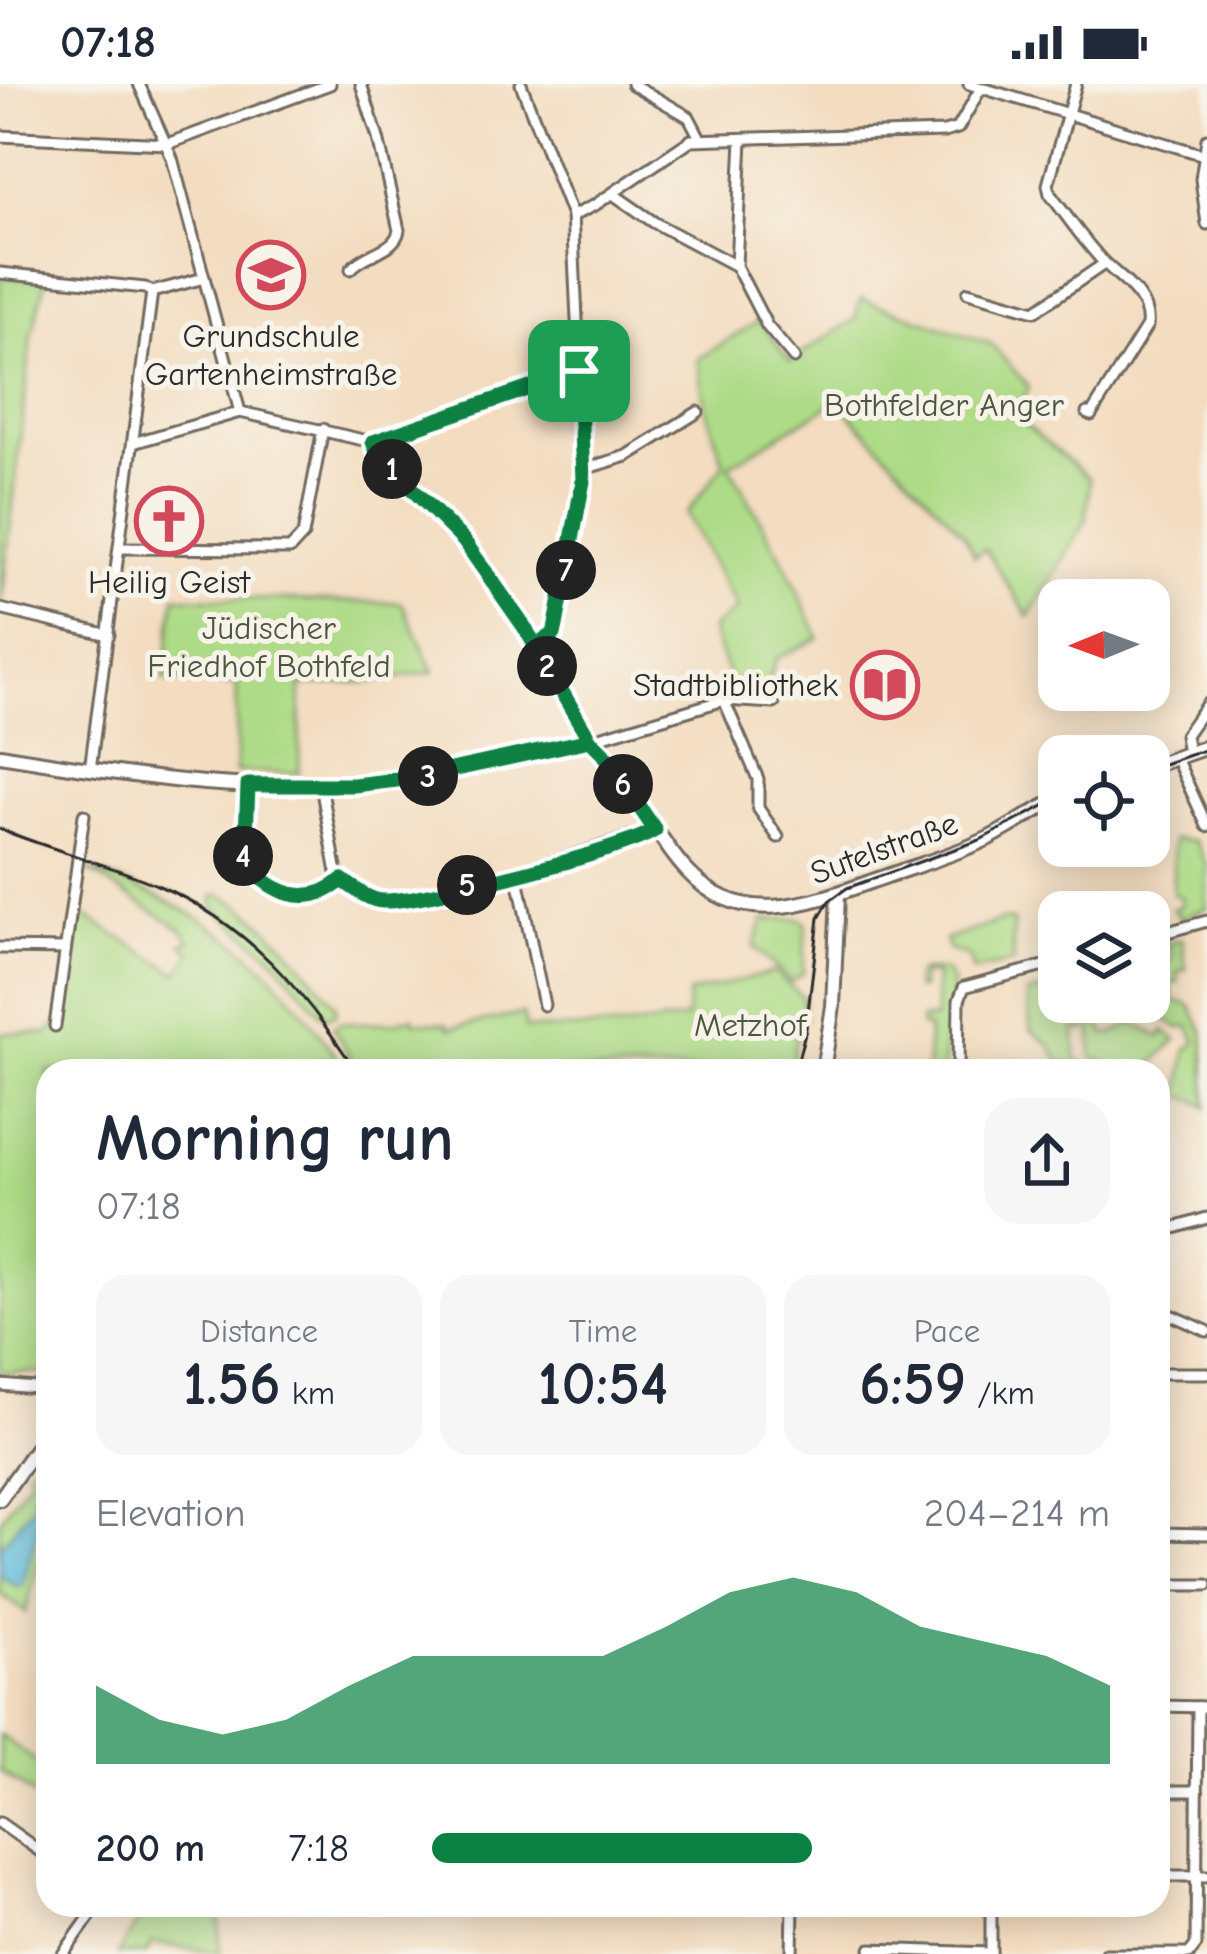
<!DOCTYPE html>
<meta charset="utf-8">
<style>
body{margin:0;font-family:"Comic Neue",sans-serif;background:#f6f6f7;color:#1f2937;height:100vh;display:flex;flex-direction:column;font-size:45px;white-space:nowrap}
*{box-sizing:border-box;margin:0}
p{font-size:39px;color:#747a83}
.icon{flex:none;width:66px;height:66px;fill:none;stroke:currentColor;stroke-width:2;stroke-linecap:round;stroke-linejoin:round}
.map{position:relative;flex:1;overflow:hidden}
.sheet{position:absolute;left:36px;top:975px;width:1134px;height:858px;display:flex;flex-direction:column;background:#fff;border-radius:36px;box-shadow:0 6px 30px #0003}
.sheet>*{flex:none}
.needle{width:78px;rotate:269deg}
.controls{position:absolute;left:1038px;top:495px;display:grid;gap:24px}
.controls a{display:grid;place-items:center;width:132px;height:132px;border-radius:24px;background:#fff;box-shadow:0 6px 30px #0003;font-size:60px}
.pin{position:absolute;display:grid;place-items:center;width:102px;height:102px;color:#fff;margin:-51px;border-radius:24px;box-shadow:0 6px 18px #0006}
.km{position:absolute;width:60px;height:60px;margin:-30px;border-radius:50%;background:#222;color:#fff;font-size:33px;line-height:60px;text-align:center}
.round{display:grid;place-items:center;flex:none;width:126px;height:126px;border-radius:36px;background:#f6f6f7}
.headline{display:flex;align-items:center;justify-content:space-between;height:204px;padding:0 60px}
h1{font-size:66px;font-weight:700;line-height:90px}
.metrics{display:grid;grid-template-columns:repeat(3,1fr);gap:18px;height:204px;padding:12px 60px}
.metrics div{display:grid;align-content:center;border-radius:30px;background:#f6f6f7;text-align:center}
.metrics b{font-size:60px;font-weight:700}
.metrics small{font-size:33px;font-weight:400}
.metrics p{font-size:33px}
.chart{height:336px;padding:24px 60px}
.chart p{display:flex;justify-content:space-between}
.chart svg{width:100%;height:216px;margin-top:12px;fill:#0b8043;opacity:.7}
ul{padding:0 60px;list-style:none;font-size:39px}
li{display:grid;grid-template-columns:192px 144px 1fr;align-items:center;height:90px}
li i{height:30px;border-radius:15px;background:#0b8043}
.status{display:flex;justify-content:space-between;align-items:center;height:84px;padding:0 60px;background:#fff;direction:ltr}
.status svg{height:33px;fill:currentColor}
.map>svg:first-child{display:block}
.green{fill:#aedb87;stroke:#6c8359;stroke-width:3}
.water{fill:#60bdde;stroke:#467484;stroke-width:3}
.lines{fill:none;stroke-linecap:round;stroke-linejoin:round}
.minor-casing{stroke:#71695f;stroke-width:15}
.major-casing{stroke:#71695f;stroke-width:18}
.minor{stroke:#fff;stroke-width:9}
.major{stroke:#fff;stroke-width:12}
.tram{stroke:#2b2b2b;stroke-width:3}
.route-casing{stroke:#fff;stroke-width:24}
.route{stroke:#0b8043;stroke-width:15}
.labels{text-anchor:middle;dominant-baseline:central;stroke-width:10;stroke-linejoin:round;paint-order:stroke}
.poi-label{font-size:33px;fill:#2b2b2b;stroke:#f7f3e8}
.park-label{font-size:33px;fill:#4c5742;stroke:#f7f3e8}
.street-label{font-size:33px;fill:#2b2b2b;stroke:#f7f3e8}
</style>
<div class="status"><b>07:18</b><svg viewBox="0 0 49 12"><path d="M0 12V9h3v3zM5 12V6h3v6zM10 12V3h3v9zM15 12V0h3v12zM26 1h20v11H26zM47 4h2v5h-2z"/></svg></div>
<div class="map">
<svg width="1207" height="1870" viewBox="0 0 1207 1870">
<rect width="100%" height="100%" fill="#f7f3e8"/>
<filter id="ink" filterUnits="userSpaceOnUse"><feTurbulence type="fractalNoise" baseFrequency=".00833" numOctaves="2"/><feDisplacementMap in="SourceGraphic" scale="24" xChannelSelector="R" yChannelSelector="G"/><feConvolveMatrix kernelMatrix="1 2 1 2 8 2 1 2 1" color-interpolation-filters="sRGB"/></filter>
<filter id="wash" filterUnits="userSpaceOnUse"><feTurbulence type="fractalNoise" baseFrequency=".004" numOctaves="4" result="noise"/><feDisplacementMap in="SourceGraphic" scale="48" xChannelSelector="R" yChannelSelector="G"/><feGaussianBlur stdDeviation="2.7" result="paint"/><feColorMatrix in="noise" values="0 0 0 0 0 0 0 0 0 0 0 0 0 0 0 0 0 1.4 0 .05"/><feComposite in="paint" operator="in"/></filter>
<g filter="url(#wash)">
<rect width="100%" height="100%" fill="#f3dcbf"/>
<g class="green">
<polygon points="0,192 46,196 32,250 1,525"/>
<polygon points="861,215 991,260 1029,303 1016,333 1090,395 1086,437 1029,533 985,465 974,472 965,451 837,317 729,381 786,481 819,554 776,575 766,606 730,597 711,545 737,525 686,430 724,380 706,325 698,275 759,237 790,277 855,235"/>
<polygon points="175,513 402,519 434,588 368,598 301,601 299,689 236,688 237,600 164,595"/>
<polygon points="1173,755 1195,757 1207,781 1207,824 1181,834 1173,825 1181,822 1182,814 1173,810"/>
<path d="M87 786C212 825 276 878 345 987H48V1289L3 1288 0 1285V949H49L61 936 78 828 178 889 192 869 182 860 190 857 183 846Z"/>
<path d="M217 810C260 825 308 886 336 922L335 931 324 933 273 873 214 823 213 814Z"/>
<polygon points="800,835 806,839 803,890 791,898 754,863 764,836"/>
<polygon points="1003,836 1013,837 1013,879 972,887 969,873 949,866 945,856"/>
<polygon points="1182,855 1186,886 1178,888 1178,898 1170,902 1174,916 1190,921 1204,949 1207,1024 1197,1017 1180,1012 1187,964 1191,964 1196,957 1190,942 1179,944 1143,920 1149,918 1149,881 1172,877 1171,863 1165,864 1164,859"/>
<polygon points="921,887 945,887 952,898 952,941 945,947 944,987 927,987 928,944 921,943 921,935 935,935 935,891 922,890 921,905 916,905 916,892"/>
<polygon points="775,888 804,915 802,932 805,934 800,934 790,987 359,987 333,944 340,939 392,939 413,933 414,938 447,939 449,944 523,930 526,945 620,944 686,935 688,910"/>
<polygon points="1059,903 1059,918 1089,920 1091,925 1111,918 1087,935 1087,945 1075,946 1076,975 1086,979 1083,987 1073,987 1072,981 1064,977 1060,979 1051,962 1031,946 1027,910"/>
<polygon points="1113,922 1119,934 1115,928 1100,939 1105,950 1112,951 1133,939 1160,953 1164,947 1176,956 1145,987 1127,987 1092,974 1092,938"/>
<polygon points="48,1358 48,1442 26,1528 0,1510 0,1492 18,1503 38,1417 33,1411 34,1421 0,1463 0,1436 31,1393 27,1387"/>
<polygon points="0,1651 48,1686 48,1721 0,1687"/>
<polygon points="148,1821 219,1821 220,1869 153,1859 146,1870 118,1870"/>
</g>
<polygon class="water" points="35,1408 38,1416 45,1416 23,1501 18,1503 0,1492 0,1463 34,1421"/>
</g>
<g filter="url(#ink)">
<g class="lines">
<defs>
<g id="minor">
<polyline points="139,0 172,74 240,328"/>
<polyline points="521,0 572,132 573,150 584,385 556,541 554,550 535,563"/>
<polyline points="632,0 689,33 700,54"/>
<polyline points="969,0 1207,72"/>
<path d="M1076 0 1048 101 1050 110C1066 131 1081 153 1099 173 1116 193 1151 210 1147 242L1091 331 1087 329"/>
<polyline points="0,52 167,60 330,0"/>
<polyline points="742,55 736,182 767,242 794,274"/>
<polyline points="1207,55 1201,95 1207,140"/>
<polyline points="613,110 655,139 736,182"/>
<polyline points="572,132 595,121 691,56 944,48 958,44 981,4"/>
<path d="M351 185C365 168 395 168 399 146L378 54 361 0"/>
<polyline points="0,189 145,204 152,208 204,194"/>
<polyline points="968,208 1035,227 1104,180"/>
<polyline points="372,358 379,372 463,457 525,544 590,656 724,616 774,619"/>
<polyline points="133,359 240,328 372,358 579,287"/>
<polyline points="584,385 627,372 698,328"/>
<polyline points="121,464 290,465 303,451 323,345"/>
<polyline points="0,525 109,551"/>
<polyline points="724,616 758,695 758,724 778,753"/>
<polyline points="1188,670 1185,651 1207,620"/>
<polyline points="1176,674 1207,742"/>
<polyline points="90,686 152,208"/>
<path d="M248 701C244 762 229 780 291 813L328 807 342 796"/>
<polyline points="321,702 337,789 356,806 385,817 517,789 654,746"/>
<polyline points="517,789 544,921"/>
<polyline points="1149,853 1207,837"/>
<polyline points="0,864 65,865"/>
<polyline points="55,942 84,731"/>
<polyline points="958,987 959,916 964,903 1059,878"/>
<polyline points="1158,1149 1207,1134"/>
<polyline points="1158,1225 1207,1247"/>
<polyline points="1158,1289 1207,1289"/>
<polyline points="0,1301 48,1305"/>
<polyline points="1158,1449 1207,1450"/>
<polyline points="1158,1501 1207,1501"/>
<polyline points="1158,1622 1207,1623"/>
<polyline points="1158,1707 1197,1707"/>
<polyline points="0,1739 48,1773"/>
<polyline points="1158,1792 1207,1792"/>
<polyline points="871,1865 991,1869"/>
<polyline points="63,1870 98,1821"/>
<polyline points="792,1870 793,1821"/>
<polyline points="991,1870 991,1821"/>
<polyline points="1105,1870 1189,1870 1196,1861 1198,1623"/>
</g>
<g id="major">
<path d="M0 671C118 690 236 710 356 700 435 694 513 675 590 656 623 681 655 754 688 788 745 849 818 816 884 793 918 781 954 771 987 755 1012 743 1033 726 1059 716"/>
<polyline points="1149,683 1207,663"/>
<polyline points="823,987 833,922 838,811"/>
<polyline points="0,1415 48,1348"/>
</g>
</defs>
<use href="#minor" class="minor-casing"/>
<use href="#major" class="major-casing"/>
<use href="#minor" class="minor"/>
<use href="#major" class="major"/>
<g class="tram">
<polyline points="1149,685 1207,665"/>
<path d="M0 745C51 766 106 779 157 801 246 838 305 908 356 987"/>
<polyline points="795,987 806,945 819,834 829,817 847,804 980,756 1059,714"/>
</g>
</g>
</g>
<g class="lines" filter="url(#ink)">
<defs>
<path id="route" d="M579 287 373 358 379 372 464 457 525 544 590 656 414 694 354 701H248L245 777C271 810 307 825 342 796 354 804 368 816 383 817 422 818 623 767 655 746L604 670 590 656 535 563 554 550 556 541 583 397 579 287"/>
</defs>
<use href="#route" class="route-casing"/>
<use href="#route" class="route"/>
</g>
<defs>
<symbol id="school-ring" viewBox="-11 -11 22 22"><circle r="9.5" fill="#f7f3e8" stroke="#d1495b" stroke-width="1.5"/><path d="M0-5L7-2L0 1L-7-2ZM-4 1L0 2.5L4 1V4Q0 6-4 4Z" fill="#d1495b"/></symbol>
<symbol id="church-ring" viewBox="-11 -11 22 22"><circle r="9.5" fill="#f7f3e8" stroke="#d1495b" stroke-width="1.5"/><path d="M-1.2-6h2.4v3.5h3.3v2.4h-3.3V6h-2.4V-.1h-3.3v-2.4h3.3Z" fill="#d1495b"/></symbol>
<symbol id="library-ring" viewBox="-11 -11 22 22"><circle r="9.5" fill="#f7f3e8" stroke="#d1495b" stroke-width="1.5"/><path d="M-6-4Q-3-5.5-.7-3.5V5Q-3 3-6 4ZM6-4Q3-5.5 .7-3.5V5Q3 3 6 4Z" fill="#d1495b"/></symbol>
</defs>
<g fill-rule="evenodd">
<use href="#school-ring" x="233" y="153" width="76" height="76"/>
<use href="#church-ring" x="131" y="399" width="76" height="76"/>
<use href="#library-ring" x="847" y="563" width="76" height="76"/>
</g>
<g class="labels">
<g class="poi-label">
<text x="271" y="252">Grundschule<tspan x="271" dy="38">Gartenheimstraße</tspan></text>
<text x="169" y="498">Heilig Geist</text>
<text x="838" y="601" text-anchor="end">Stadtbibliothek</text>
</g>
<g class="park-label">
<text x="944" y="321">Bothfelder Anger</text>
<text x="269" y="544">Jüdischer<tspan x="269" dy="38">Friedhof Bothfeld</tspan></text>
<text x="750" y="941">Metzhof</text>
</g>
<g class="street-label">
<text transform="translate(884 764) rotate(-20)">Sutelstraße</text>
</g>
</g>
</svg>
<div class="controls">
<a><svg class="needle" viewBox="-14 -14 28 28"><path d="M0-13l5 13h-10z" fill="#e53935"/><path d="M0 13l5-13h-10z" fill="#747a83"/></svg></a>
<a><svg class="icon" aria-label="locate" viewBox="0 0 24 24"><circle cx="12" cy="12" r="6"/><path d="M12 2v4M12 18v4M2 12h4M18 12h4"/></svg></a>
<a><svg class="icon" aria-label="layers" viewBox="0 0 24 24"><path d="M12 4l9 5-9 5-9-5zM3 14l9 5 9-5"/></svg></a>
</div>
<div class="pin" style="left:579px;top:287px;background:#1e9e55"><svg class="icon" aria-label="arrive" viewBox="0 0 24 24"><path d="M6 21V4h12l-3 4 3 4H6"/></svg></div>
<b class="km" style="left:392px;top:385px">1</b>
<b class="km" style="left:547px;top:582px">2</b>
<b class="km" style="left:428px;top:692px">3</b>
<b class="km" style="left:243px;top:772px">4</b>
<b class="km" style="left:467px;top:801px">5</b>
<b class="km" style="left:623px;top:700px">6</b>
<b class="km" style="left:566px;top:486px">7</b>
<section class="sheet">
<div class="headline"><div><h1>Morning run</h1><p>07:18</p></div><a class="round"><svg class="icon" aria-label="share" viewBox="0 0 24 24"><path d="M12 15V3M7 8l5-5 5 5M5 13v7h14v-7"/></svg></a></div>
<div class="metrics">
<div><p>Distance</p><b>1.56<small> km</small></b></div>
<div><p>Time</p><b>10:54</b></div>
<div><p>Pace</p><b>6:59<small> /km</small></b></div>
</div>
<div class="chart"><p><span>Elevation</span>204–214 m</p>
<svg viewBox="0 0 160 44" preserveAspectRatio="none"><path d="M0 44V28L10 35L20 38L30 35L40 28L50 22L60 22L70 22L80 22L90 16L100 9L110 6L120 9L130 16L140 19L150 22L160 28V44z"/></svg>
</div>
<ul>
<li><b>200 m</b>7:18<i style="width:56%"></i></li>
</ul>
</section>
</div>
